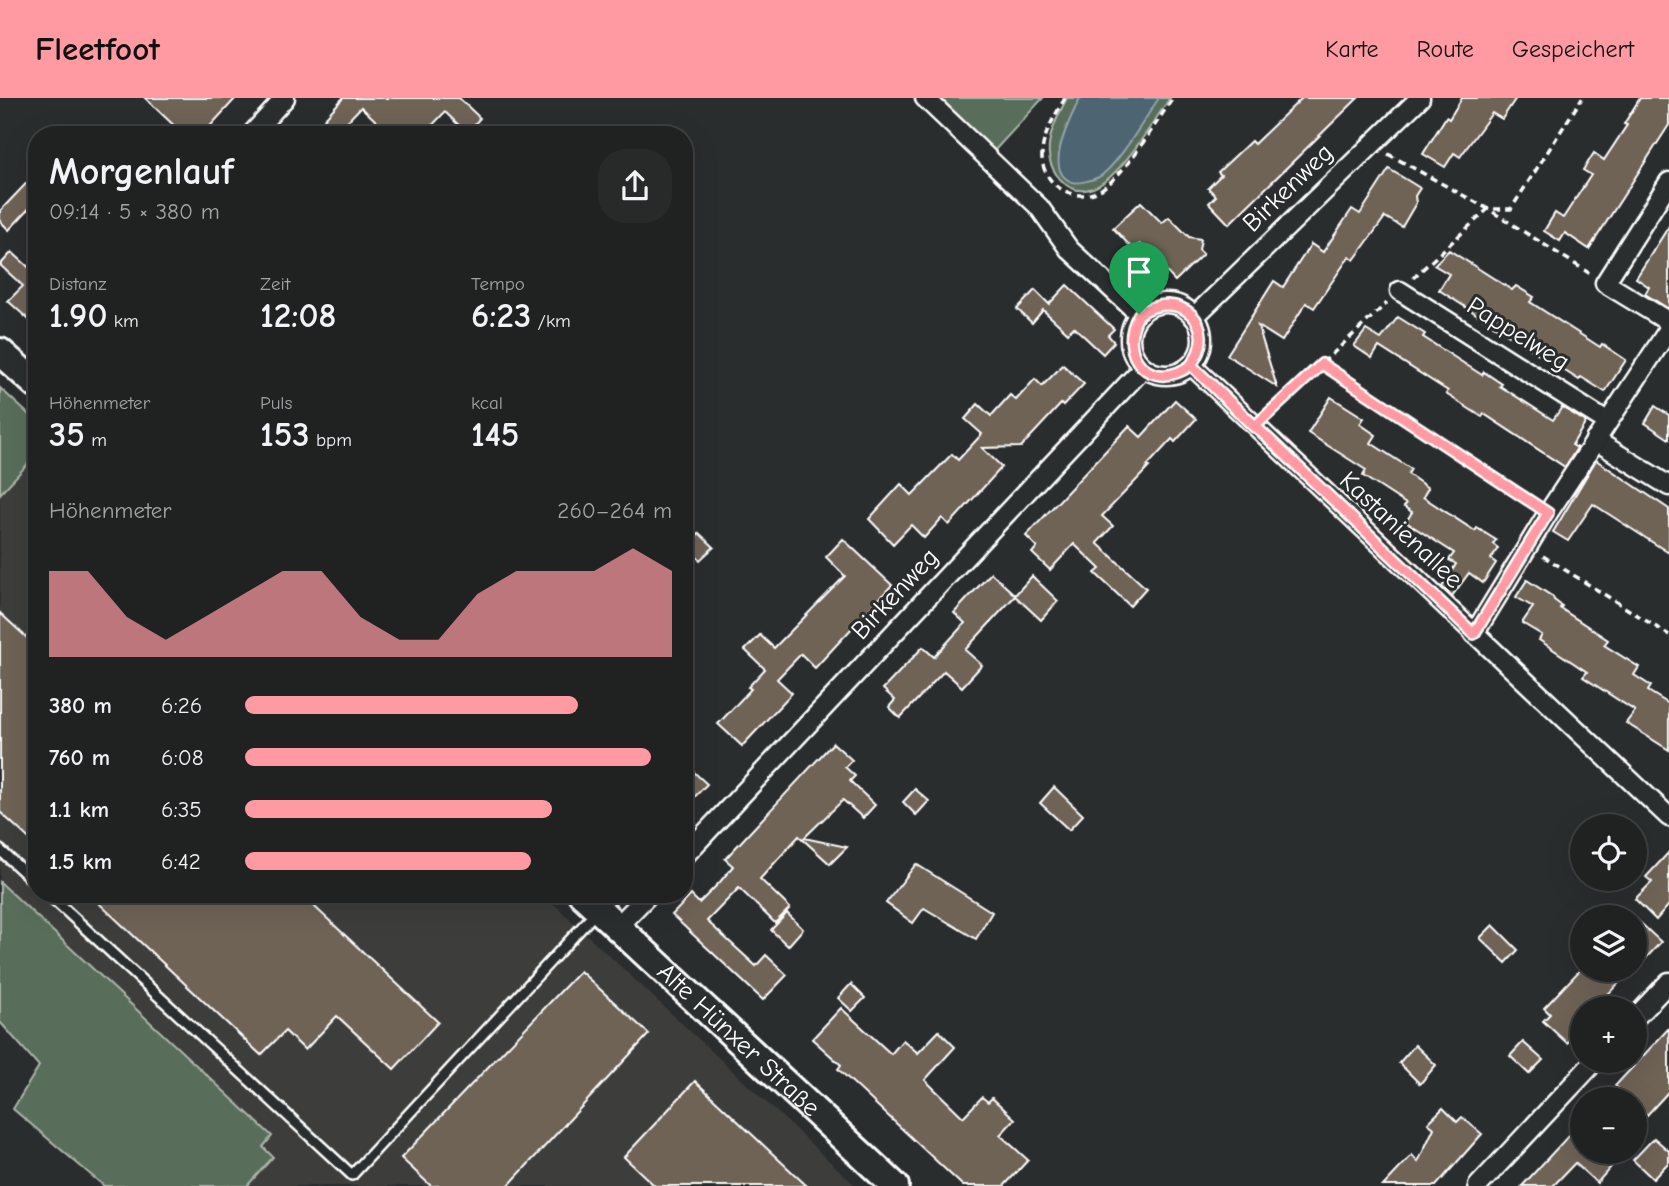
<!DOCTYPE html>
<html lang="de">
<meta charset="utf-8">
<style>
body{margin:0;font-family:"Comic Neue",sans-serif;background:#282a2a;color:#f1f3f6;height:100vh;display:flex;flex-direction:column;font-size:26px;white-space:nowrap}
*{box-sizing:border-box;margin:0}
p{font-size:23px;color:#a2a4a5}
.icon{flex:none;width:38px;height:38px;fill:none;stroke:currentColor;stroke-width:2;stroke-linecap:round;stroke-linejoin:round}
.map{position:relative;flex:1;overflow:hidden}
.details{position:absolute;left:28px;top:28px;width:665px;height:777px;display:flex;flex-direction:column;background:#202222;border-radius:28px;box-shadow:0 7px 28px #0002,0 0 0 2px #3d3f40}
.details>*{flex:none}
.fabs{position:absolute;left:1570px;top:716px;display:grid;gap:14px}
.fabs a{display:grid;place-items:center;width:77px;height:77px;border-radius:50%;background:#202222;box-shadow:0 7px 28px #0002,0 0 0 2px #3d3f40;font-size:35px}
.pin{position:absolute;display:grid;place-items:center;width:60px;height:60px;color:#fff;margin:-72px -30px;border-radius:50% 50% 50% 0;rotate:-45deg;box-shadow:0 0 7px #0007}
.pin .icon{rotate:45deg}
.round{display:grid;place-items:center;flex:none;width:74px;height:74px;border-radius:28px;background:#282a2a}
.overview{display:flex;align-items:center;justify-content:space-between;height:119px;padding:0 21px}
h1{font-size:38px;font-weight:700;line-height:52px}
.figures{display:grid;grid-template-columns:repeat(3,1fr);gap:10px;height:119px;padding:7px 21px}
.figures div{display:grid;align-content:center}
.figures b{font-size:35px;font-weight:700}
.figures small{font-size:19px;font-weight:400}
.figures p{font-size:19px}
.chart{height:196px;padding:14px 21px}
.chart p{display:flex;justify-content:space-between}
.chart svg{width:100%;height:126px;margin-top:7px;fill:#ff9aa2;opacity:.7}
ul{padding:0 21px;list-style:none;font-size:23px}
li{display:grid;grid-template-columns:112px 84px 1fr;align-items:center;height:52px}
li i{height:18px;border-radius:9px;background:#ff9aa2}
header{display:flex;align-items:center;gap:42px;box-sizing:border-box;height:98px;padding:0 35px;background:#ff9aa2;color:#111}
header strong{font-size:33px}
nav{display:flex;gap:38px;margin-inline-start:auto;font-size:24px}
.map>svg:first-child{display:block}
.built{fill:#3e3e3a}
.green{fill:#586e5a;stroke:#acb6ac;stroke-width:2}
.water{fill:#4d6572;stroke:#94a3aa;stroke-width:2}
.building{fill:#6e6455;stroke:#fff;stroke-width:2}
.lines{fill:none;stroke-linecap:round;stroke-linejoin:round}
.lane-casing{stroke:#fff;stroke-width:14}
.street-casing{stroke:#fff;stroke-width:23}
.secondary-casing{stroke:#fff;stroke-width:32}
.path{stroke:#fff;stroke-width:3.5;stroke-dasharray:7 5;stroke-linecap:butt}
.lane{stroke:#2a2d2e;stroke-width:9}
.street{stroke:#2a2d2e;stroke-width:18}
.secondary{stroke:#2a2d2e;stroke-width:26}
.route-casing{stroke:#fff;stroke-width:14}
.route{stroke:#ff9aa2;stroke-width:9}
.labels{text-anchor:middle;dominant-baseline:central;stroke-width:6;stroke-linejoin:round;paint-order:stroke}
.street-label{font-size:26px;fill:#fff;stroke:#2a2d2e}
</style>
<header>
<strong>Fleetfoot</strong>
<nav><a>Karte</a><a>Route</a><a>Gespeichert</a></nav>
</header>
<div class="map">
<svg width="1669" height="1088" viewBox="0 0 1669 1088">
<rect width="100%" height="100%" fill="#2a2d2e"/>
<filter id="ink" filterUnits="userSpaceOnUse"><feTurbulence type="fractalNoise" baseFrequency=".0143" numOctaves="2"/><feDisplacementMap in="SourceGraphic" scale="14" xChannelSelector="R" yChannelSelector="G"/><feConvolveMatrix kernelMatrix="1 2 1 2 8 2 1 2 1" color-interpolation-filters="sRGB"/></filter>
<g filter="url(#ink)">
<polygon class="built" points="37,356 37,796 543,796 856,1088 247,1088 273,1059 262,1049 272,1038 0,784 0,396"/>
<g class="green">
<polygon points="939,0 1043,0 994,53"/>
<path d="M1067 0H1170C1153 24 1120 80 1093 90 1082 94 1071 92 1063 84 1036 59 1053 27 1067 0Z"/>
<polygon points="0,290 37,324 37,356 0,396"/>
<polygon points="0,784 272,1038 263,1049 273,1059 247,1088 104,1088 13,1011 39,968 0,924"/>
</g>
<path class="water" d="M1080 0H1159C1145 20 1118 67 1099 79 1093 82 1078 86 1072 84 1041 73 1072 18 1080 0Z"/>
<g class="building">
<polygon points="145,0 236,0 202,37 184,37"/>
<polygon points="343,0 459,0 480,20 467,35 445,14 423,37 391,37 361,9 337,34 324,21"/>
<polygon points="1302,0 1358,0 1229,126 1209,105 1216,98 1208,90 1221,77 1218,74 1251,43 1254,46"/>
<polygon points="1462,0 1516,0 1502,21 1492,15 1460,59 1454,55 1445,69 1423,56 1446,19 1449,21"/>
<polygon points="1640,0 1669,0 1669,27 1589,151 1565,135 1560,143 1544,133 1555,115 1563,120 1591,77 1583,72 1594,55 1604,62 1627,27 1624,26"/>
<polygon points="1389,71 1420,90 1415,98 1416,105 1402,129 1385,119 1354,162 1349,159 1314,210 1306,205 1282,243 1258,228 1277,289 1227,257 1274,183 1283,189 1311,146 1323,154 1352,111 1360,116"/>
<polygon points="37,74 37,102 9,132 0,123 0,113"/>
<polygon points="1141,104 1162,125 1169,119 1189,139 1201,141 1199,152 1203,156 1175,183 1140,146 1134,152 1113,130"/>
<polygon points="1669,128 1669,211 1645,196 1649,189 1636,180"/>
<polygon points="1449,152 1512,192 1516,188 1534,199 1530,204 1600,249 1602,246 1626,262 1605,294 1581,279 1579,282 1439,192 1449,176 1434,167"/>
<polygon points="12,154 35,175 37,173 37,229 8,203 23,188 0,167"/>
<polygon points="1067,187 1114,231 1108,237 1114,244 1103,256 1074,229 1068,235 1043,212 1032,225 1017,211 1035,192 1049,206"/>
<polygon points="1398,219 1425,236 1423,239 1482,277 1484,274 1502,286 1500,288 1553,322 1562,309 1586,324 1572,347 1577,350 1565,369 1484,316 1482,319 1446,296 1448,293 1379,249 1372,260 1354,248 1366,232 1381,241"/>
<polygon points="1063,267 1084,286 1063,308 1061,306 1021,349 982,350 1002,369 949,427 942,420 924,440 911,427 893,446 869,421 901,386 912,397 952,356 958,362 982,336 965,321 978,306 991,318 1010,297 1016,302 1035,281 1042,288"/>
<polygon points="1331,299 1364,320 1360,326 1376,337 1371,345 1411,371 1408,376 1428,390 1423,399 1475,433 1477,430 1496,442 1493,446 1498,450 1491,461 1496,465 1483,485 1469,475 1452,498 1442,489 1456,466 1449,462 1454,455 1406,424 1412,414 1404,409 1406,406 1363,378 1366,372 1308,335"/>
<polygon points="1175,302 1196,321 1175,344 1172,341 1147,368 1149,369 1102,418 1113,428 1097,445 1146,490 1130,508 1095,475 1100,471 1074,446 1050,472 1032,455 1037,449 1026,438 1129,328 1141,339"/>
<polygon points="1655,308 1669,317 1669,341 1645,325"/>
<polygon points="1596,362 1669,411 1669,455 1593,406 1568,443 1553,434"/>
<polygon points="699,435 714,449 700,462 686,449"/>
<polygon points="843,441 892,487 815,570 801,556 777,581 792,595 742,648 718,626 751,591 748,589 765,571 745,552 760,537 774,550 845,478 826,459"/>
<polygon points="991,475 1015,497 1032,478 1058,503 1041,522 1015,498 965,552 982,567 962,589 944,573 900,620 889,609 895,602 883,591 923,549 934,559 965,525 954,515"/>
<polygon points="1527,482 1553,499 1554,502 1562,508 1560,510 1608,542 1604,547 1639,569 1634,577 1651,588 1648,593 1669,606 1669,652 1626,625 1635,613 1583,579 1587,574 1539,542 1542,537 1522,525 1533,509 1516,499"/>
<polygon points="0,515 37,549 37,748 0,714"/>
<polygon points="833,645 852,662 845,669 855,678 850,683 875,707 863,720 843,702 804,740 847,749 830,766 799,738 760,781 790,810 775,825 739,790 707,823 756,868 766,857 787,877 763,902 672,817 691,797 699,805 720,784 733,768 725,761"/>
<polygon points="684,665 707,686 684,710"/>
<polygon points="1054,689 1083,717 1069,732 1040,705"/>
<polygon points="915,691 929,703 916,717 903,704"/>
<polygon points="1669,754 1669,807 1656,822 1635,801 1652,784 1646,779"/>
<polygon points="916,766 992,814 976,841 924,810 913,825 886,805"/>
<polygon points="89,796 301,796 438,924 394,971 337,918 305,952 285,933 261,957"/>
<polygon points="787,815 803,831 788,848 771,832"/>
<polygon points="1634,819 1661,844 1634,873"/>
<polygon points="1493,827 1518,852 1506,865 1480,840"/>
<polygon points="1580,872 1631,872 1595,910 1582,910 1582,929 1567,945 1543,923 1550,916 1544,910"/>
<polygon points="580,873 649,936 508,1088 431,1088 401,1060"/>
<polygon points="851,886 865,900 852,913 838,900"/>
<polygon points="841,910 891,956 903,942 918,955 939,933 955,949 925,982 963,1019 982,999 988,1004 992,1000 1015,1021 1000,1037 1028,1062 1004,1088 963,1088 838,971 841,967 812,941"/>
<polygon points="1669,930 1669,993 1647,1017 1634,1006 1634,1001 1629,1001 1615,988"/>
<polygon points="1523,944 1543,962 1529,976 1510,958"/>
<polygon points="1415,947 1436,967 1420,986 1399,965"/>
<polygon points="695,983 807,1088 655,1088 624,1059"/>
<polygon points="1443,1010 1457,1024 1462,1019 1482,1036 1436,1088 1383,1088 1412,1057 1418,1064 1434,1030 1428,1025"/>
<polygon points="1582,1023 1582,1054 1624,1054 1597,1085 1575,1065 1553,1088 1522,1088"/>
<polygon points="1654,1040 1669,1053 1669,1064 1653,1081 1633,1062"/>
</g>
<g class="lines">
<defs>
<g id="lane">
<polyline points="0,752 37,786"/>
<polyline points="48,796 352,1077 597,813"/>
</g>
<g id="street">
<polyline points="925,0 1039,109 1069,151 1139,216"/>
<polyline points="251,37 285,0"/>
<polyline points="1669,84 1605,185 1669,224"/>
<polyline points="1400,193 1607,324"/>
<circle cx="1166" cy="241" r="36"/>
<polyline points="1194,219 1420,0"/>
<polyline points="1191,267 1669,719"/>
<polyline points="1595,342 1669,388"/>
<polyline points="1474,536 1548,415 1669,231"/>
<polyline points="684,758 1143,270"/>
<polyline points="617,829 649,796"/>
<polyline points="1634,921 1669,884"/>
<polyline points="1478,1088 1596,962"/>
</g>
<g id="secondary">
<polyline points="0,254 37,287"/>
<path id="s1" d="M582 796 895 1088"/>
</g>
</defs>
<use href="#lane" class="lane-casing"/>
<use href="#street" class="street-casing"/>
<use href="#secondary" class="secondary-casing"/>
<g class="path">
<path d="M1065 0C1056 16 1043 36 1042 55 1040 85 1072 106 1098 93 1123 81 1156 24 1173 0"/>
<polyline points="1388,56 1488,111 1589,175"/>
<polyline points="1413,180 1488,111 1511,111 1582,0"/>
<polyline points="1322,266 1533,405"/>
<polyline points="1270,314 1387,205"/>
<polyline points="1543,458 1669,537"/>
</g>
<use href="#lane" class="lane"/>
<use href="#street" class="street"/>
<use href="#secondary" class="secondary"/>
</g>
</g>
<g class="lines" filter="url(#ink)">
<defs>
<path id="route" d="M1139 216C1115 258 1152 296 1191 267L1474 536 1548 415 1322 266 1254 329 1191 267C1221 227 1179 189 1139 216"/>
</defs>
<use href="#route" class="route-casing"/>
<use href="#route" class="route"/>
</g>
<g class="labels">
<g class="street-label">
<text transform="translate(1288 90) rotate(-44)">Birkenweg</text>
<text transform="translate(1518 236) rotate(32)">Pappelweg</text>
<text transform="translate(1401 432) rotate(43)">Kastanienallee</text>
<text transform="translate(895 496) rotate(-47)">Birkenweg</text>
<text stroke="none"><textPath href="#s1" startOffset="214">Alte Hünxer Straße</textPath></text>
</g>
</g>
</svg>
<div class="fabs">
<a><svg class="icon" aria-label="locate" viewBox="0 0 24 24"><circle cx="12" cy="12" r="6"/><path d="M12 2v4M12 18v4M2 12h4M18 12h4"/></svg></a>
<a><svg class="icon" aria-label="layers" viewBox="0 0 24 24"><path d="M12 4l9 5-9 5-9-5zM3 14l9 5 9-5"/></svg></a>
<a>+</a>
<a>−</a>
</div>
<div class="pin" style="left:1139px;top:216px;background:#1e9e55"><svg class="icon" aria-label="arrive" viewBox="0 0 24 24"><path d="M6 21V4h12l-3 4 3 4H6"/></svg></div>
<section class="details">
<div class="overview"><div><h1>Morgenlauf</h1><p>09:14 · 5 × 380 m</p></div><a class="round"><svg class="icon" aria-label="share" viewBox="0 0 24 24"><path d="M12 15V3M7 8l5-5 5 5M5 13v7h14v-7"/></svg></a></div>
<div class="figures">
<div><p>Distanz</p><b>1.90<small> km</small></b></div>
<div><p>Zeit</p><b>12:08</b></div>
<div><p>Tempo</p><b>6:23<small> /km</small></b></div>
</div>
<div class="figures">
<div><p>Höhenmeter</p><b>35<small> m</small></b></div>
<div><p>Puls</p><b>153<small> bpm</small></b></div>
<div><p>kcal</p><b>145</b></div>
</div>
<div class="chart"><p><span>Höhenmeter</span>260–264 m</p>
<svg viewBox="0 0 160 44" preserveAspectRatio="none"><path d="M0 44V14L10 14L20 30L30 38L40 30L50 22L60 14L70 14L80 30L90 38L100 38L110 22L120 14L130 14L140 14L150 6L160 14V44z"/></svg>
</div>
<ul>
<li><b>380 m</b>6:26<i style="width:78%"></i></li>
<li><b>760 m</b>6:08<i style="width:95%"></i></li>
<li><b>1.1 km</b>6:35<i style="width:72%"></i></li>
<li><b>1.5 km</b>6:42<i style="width:67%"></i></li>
</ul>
</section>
</div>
